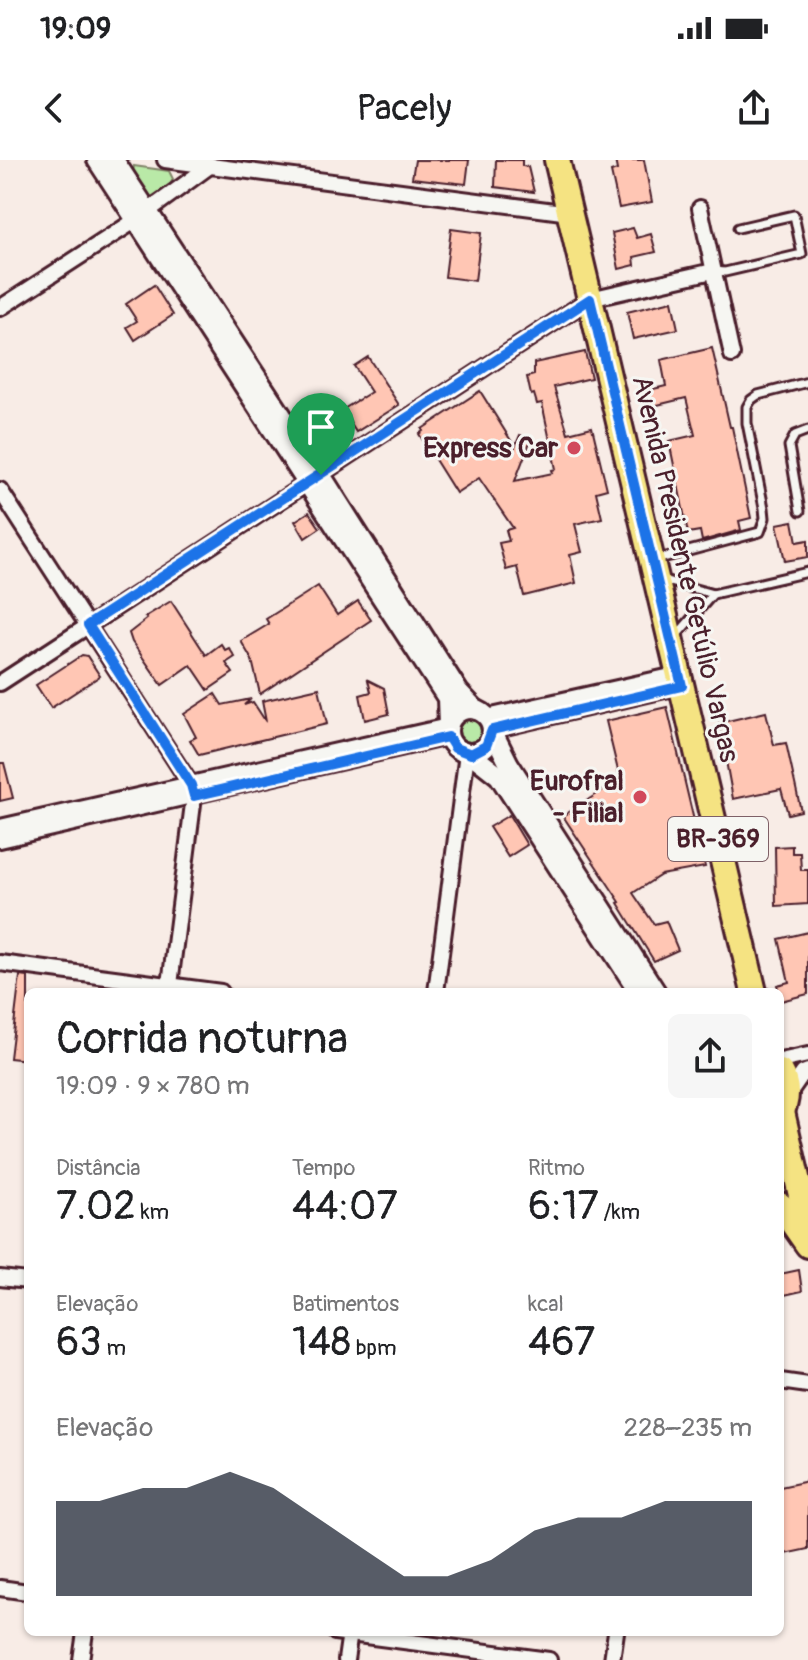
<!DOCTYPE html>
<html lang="pt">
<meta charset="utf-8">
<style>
body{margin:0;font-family:Pangolin,sans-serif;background:#f6f6f6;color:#202124;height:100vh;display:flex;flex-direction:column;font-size:30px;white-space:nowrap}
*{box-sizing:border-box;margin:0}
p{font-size:26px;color:#757577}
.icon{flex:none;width:44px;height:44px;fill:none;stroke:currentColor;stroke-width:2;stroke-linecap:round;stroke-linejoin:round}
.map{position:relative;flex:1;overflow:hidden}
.details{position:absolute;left:24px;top:828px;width:760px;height:648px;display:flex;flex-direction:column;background:#fff;border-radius:12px;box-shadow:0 2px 6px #0004}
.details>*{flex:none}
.pin{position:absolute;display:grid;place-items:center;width:68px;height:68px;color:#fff;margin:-82px -34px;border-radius:50% 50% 50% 0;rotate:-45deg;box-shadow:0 0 8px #0007}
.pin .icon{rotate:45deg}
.round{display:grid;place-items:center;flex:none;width:84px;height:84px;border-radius:12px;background:#f6f6f6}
.overview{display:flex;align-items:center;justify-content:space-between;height:136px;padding:0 32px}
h1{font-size:44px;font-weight:600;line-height:60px}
.metrics{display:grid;grid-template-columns:repeat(3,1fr);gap:12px;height:136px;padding:8px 32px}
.metrics div{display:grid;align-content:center}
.metrics b{font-size:40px;font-weight:600}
.metrics small{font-size:22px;font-weight:400}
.metrics p{font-size:22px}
.chart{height:224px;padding:16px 32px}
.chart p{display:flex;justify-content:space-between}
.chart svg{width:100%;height:144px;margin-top:8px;fill:#111827;opacity:.7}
.status{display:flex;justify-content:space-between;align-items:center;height:56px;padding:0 40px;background:#fff;direction:ltr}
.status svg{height:22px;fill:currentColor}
header{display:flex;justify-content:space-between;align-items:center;height:104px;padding:0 32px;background:#fff;font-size:36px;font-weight:600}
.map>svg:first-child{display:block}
.green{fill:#b9e9a7;stroke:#828469;stroke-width:2}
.building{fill:#ffc6b4;stroke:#4a1f2b;stroke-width:2}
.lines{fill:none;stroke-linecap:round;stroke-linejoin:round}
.service-casing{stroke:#4a1f2b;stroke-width:13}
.minor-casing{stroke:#4a1f2b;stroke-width:20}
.tertiary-casing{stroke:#4a1f2b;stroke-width:24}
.primary-casing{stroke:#4a1f2b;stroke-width:30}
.service{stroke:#f6f6f2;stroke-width:7}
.minor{stroke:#f6f6f2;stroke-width:14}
.tertiary{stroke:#f6f6f2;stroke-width:18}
.primary{stroke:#f5e382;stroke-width:24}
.route-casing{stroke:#fff;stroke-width:16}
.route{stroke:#1a73e8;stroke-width:10}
.poi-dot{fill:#d1495b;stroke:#f6f6f2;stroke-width:3}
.labels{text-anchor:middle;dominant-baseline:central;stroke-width:6;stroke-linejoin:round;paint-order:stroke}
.shield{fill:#f6f6f2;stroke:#7e6067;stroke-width:2}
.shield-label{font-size:26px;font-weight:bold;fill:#4a1f2b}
.poi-label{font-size:28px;font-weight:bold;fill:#4a1f2b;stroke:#f6f6f2;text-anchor:end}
.street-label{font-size:28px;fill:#4a1f2b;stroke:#f6f6f2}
</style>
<div class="status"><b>19:09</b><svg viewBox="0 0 49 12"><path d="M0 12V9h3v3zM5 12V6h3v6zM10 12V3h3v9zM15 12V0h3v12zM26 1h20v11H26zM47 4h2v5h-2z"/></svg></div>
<header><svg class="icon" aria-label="back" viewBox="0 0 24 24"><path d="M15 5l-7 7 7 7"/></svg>Pacely<svg class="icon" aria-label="share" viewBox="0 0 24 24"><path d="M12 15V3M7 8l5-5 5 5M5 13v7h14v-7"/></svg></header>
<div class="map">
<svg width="808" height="1500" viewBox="0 0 808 1500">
<rect width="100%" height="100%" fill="#f8ece6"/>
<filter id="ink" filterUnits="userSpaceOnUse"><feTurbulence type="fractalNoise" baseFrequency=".0125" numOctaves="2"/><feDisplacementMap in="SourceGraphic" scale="16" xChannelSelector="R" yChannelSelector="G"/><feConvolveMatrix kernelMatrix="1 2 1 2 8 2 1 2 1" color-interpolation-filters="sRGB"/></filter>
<g filter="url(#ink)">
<g class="green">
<polygon points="134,6 169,11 173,19 170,25 151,37 133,12"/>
<circle cx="470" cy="571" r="11"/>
</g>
<g class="building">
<polygon points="415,0 469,0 466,24 412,18"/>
<polygon points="496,0 522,0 522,6 528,7 534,32 495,27"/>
<polygon points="615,0 644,0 652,42 619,48 611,12 617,10"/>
<polygon points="633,68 637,78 651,74 656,92 634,97 635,105 619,109 612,73"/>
<polygon points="451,69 481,73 475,121 445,117"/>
<polygon points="154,125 173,155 135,180 127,167 137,161 126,144"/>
<polygon points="672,141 678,169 633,179 627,152"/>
<polygon points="712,188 730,267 732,267 751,358 739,361 741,370 702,381 700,371 688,373 669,281 695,275 686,238 649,247 645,231 666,226 661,200"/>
<polygon points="585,192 591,218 554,227 568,273 592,267 607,329 596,332 602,358 575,364 582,392 570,395 576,423 524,436 517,407 506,410 499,383 509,381 506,370 513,368 479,318 456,333 419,274 423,271 422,269 480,231 515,287 520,275 531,279 515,321 553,313 552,310 556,309 542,243 537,244 534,234 531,235 527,217 534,215 534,203"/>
<polygon points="368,197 399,245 356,272 342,250 371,232 354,206"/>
<polygon points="309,352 320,368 305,378 295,361"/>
<polygon points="793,361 797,382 808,380 808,397 785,401 777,364"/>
<polygon points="318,426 337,455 358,441 371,460 260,534 252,500 241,481 269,464 266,459"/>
<polygon points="171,441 206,495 221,484 225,490 229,488 235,497 226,503 233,513 208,530 191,505 162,525 132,482 129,473 147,459 145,457"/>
<polygon points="82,495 87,496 100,516 51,548 36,525"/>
<polygon points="368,520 384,528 389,554 365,560 360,535 371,532"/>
<polygon points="319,528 327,564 199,595 190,580 196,577 184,554 215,534 222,545 251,539 244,545 253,542 266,562 262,541"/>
<polygon points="667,547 705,707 661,715 633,733 654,764 666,761 678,790 654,801 618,743 620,742 563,656 620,619 606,561"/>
<polygon points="766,552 774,585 786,583 801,651 788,654 781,629 733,639 719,563"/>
<polygon points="0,603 4,603 13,638 0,641"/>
<polygon points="509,655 527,685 508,697 489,667"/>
<polygon points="792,686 792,693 800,693 801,710 808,710 808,744 776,746 775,687"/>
<polygon points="808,772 808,834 781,841 777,825 789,822 779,779"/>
<polygon points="20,816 28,817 28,900 10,898"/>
<polygon points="799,1110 802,1131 780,1136 780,1114"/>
<polygon points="808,1321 808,1389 780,1395 780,1327"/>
</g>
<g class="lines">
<defs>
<g id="service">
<polyline points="715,111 725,112 802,94 794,55 738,68"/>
<polyline points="800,351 789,286 795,275 808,270"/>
<polyline points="655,400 760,372 765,358 764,348 747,263 747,247 751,240 758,235 808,222"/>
<polyline points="663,420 713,434 808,412"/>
<polyline points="676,476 713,434"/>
</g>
<g id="minor">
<polyline points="165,0 570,53"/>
<polyline points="700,48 732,195"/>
<polyline points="148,51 211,5"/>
<polyline points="0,148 136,60"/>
<polyline points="0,330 191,625 194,636 169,832"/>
<polyline points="0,523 590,139 713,111"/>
<polyline points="487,557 680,514"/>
<polyline points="492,570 682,526"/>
<polyline points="0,667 448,566"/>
<polyline points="0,680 448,577"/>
<polyline points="0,803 221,832"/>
<polyline points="436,832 467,593"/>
<polyline points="780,901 808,895"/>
<polyline points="787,936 803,913 808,911"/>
<polyline points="0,1118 28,1121"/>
<polyline points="780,1221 808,1225"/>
<polyline points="0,1428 28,1432"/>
<polyline points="335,1472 549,1500"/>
<polyline points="81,1500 85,1472"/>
<polyline points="346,1500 350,1472"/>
<polyline points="612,1500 616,1472"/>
</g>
<g id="tertiary">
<polyline points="97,0 447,538 448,566"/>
<polyline points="114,0 321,315 459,532 476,550"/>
<circle cx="470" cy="571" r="22"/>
<polyline points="492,570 509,604 656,832"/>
<polyline points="471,594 499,616 639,832"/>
</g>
<g id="primary">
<polyline points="557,0 754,832"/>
<path d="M780 912C788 926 788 940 780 955"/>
<polyline points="782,952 808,1066"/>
<polyline points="780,1045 808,1085"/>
</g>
</defs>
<use href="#service" class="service-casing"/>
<use href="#minor" class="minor-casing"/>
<use href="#tertiary" class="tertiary-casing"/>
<use href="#primary" class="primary-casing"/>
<use href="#service" class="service"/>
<use href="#minor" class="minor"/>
<use href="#tertiary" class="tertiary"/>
<use href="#primary" class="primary"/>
</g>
</g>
<g class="lines" filter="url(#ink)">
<defs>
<polygon id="route" points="590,139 682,526 492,570 486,586 471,594 455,588 448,577 194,636 191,625 88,465"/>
</defs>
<use href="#route" class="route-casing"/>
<use href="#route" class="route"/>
</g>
<g class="poi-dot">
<circle cx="574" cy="288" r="8"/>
<circle cx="640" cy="637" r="8"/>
</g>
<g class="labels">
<rect class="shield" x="668" y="657" width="100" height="44" rx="6"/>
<g class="shield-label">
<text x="718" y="679">BR-369</text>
</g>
<g class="poi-label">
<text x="558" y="288">Express Car</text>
<text x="624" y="621">Eurofral<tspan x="624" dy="32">- Filial</tspan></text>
</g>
<g class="street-label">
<text transform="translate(685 409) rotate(77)">Avenida Presidente Getúlio Vargas</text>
</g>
</g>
</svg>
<div class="pin" style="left:321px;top:315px;background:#1e9e55"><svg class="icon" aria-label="arrive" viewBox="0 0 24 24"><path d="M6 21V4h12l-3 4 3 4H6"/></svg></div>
<section class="details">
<div class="overview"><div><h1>Corrida noturna</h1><p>19:09 · 9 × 780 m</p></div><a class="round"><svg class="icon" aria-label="share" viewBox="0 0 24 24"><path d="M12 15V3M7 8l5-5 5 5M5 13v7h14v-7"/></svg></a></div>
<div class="metrics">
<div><p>Distância</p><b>7.02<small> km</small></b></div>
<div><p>Tempo</p><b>44:07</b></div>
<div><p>Ritmo</p><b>6:17<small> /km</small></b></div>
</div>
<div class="metrics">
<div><p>Elevação</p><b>63<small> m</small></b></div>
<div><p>Batimentos</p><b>148<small> bpm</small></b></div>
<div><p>kcal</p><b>467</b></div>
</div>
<div class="chart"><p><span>Elevação</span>228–235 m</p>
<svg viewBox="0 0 160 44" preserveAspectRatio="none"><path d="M0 44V15L10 15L20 11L30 11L40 6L50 11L60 20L70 29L80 38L90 38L100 33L110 24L120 20L130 20L140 15L150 15L160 15V44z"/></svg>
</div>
</section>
</div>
